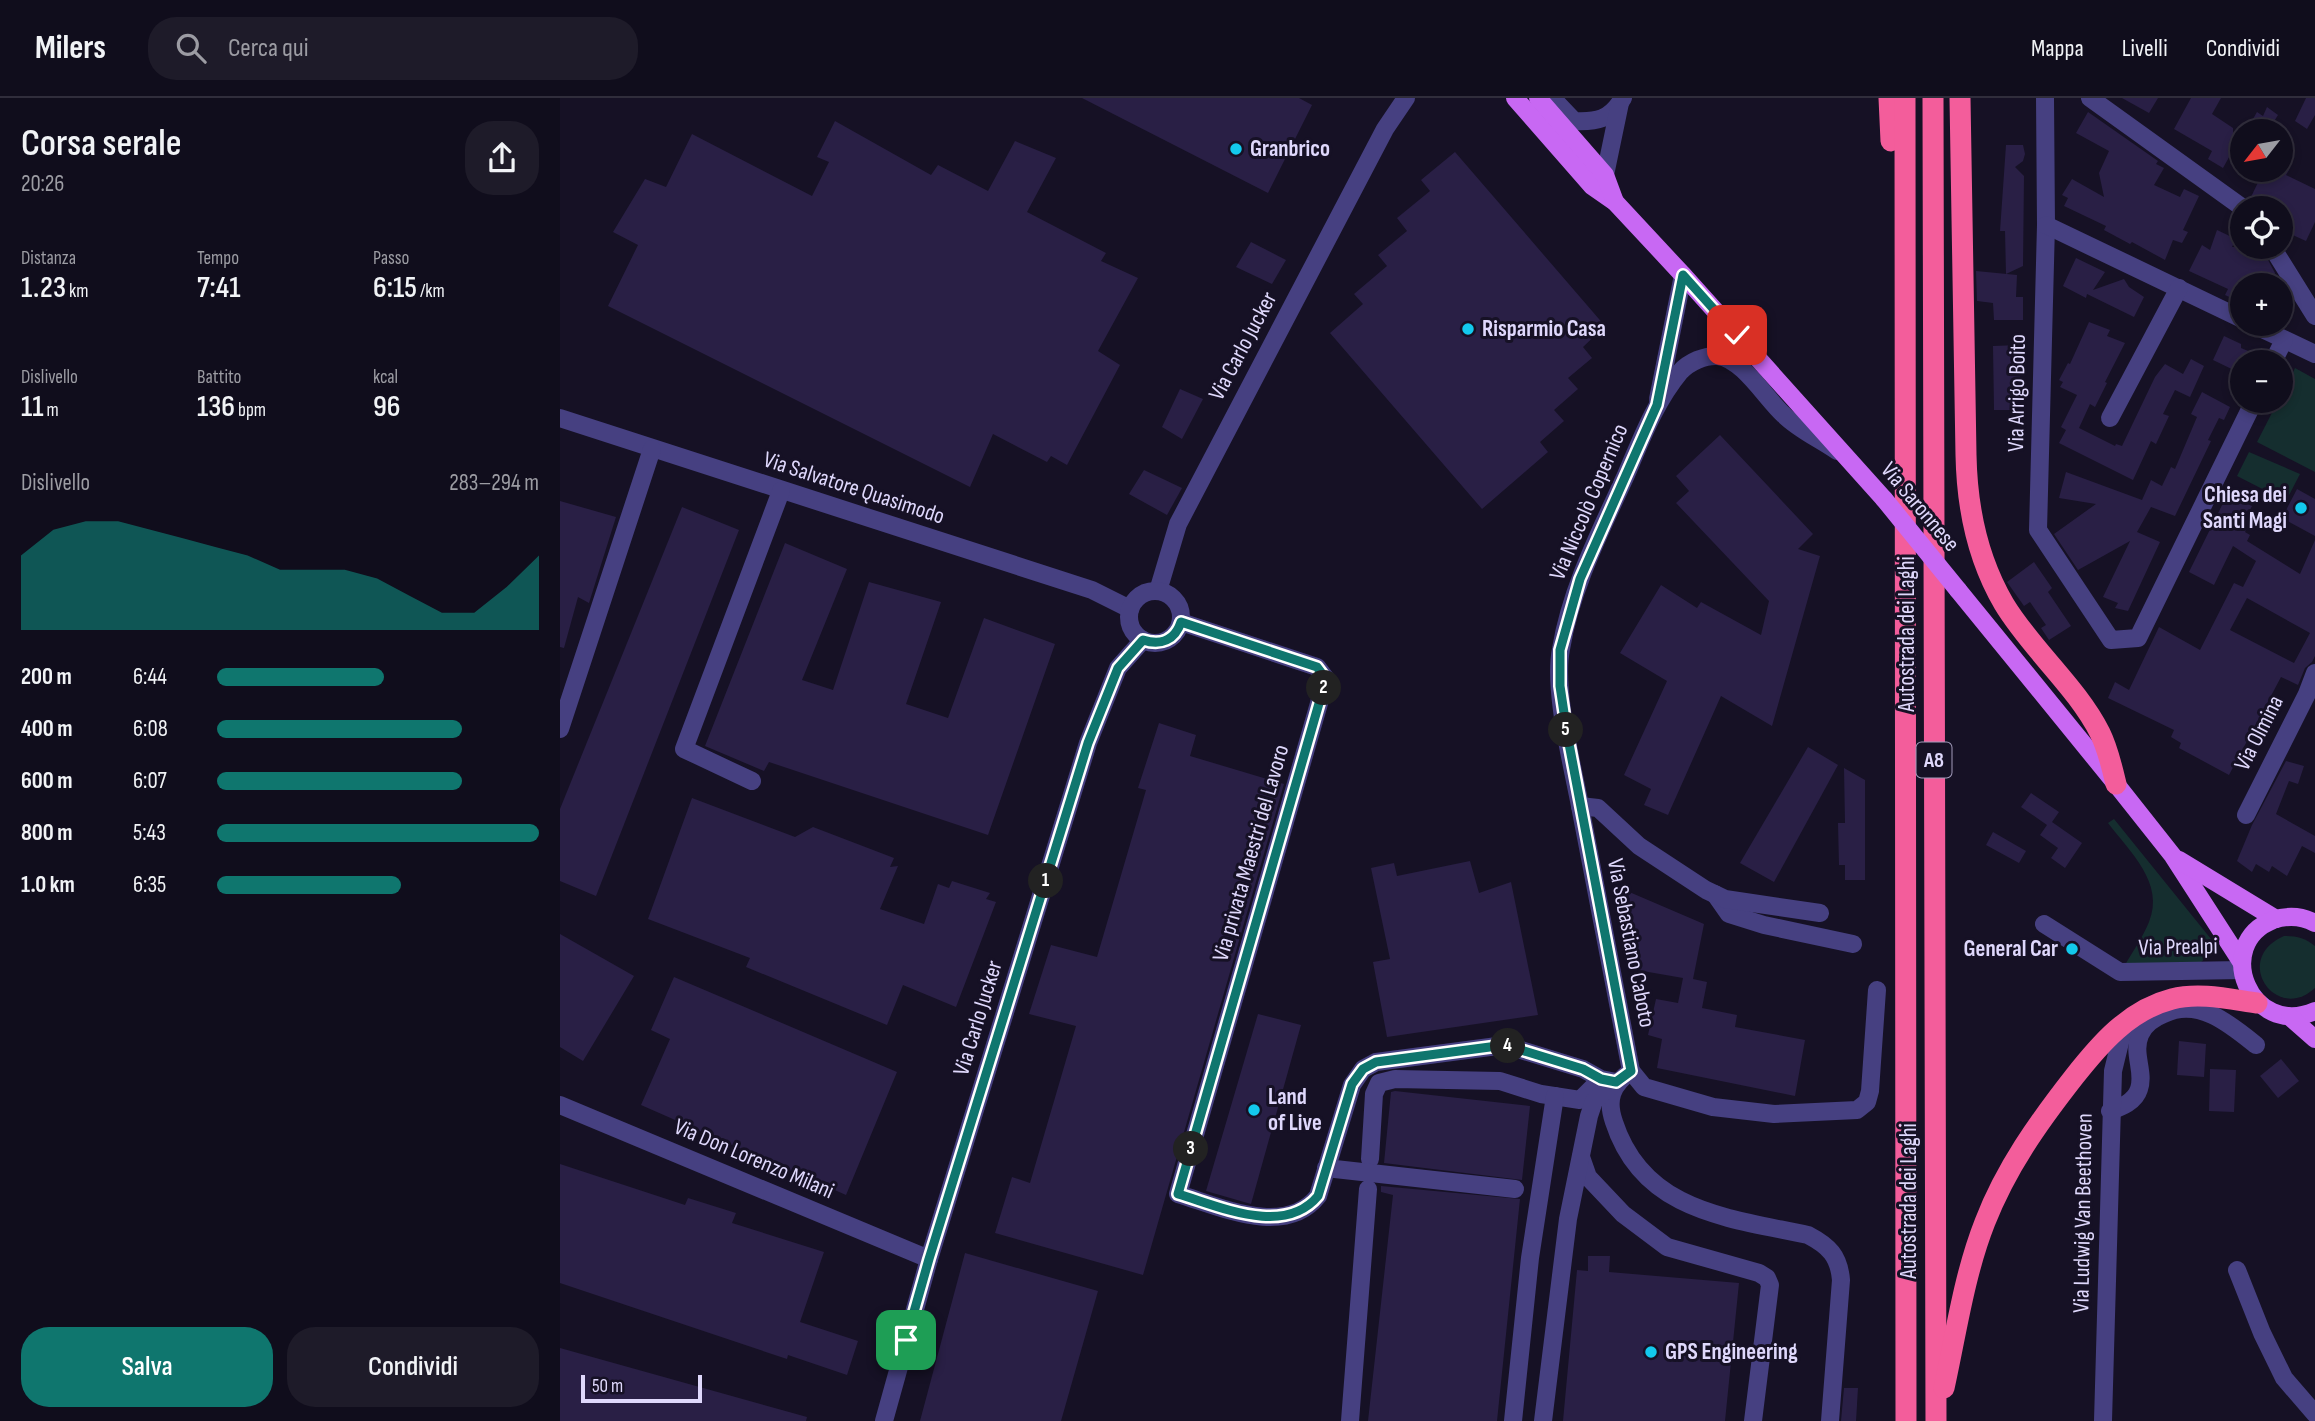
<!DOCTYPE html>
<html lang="it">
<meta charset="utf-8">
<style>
body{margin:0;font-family:"Sofia Sans Condensed",sans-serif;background:#1e1b29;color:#f1f3f6;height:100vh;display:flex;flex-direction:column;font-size:26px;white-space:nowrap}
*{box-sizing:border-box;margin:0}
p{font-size:23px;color:#9c9ca3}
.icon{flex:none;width:38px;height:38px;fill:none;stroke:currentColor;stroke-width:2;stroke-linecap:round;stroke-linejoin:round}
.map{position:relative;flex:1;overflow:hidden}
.details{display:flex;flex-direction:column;background:#100d1c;width:560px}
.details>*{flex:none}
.needle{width:46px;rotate:239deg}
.buttons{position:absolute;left:1670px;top:21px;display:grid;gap:14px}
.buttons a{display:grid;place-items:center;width:63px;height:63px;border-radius:50%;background:#100d1c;box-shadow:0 4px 10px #0003,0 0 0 2px #302d3b;font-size:35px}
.scale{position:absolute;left:21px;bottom:18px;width:121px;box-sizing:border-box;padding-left:7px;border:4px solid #dfd8fc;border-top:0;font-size:19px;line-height:24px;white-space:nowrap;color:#dfd8fc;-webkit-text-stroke:5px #161125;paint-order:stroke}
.pin{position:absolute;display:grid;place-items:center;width:60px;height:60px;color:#fff;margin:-30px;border-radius:14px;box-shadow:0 4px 10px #0006}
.km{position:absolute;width:35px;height:35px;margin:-18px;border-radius:50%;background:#222;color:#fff;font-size:19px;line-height:35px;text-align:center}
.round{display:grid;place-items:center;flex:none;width:74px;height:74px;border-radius:28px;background:#1e1b29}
.headline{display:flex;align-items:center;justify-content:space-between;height:119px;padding:0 21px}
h1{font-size:38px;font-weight:600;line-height:52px}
.metrics{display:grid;grid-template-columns:repeat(3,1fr);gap:10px;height:119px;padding:7px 21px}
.metrics div{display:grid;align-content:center}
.metrics b{font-size:30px;font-weight:600}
.metrics small{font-size:19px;font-weight:400}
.metrics p{font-size:19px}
.chart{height:196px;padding:14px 21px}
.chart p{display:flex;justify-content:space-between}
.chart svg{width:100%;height:126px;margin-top:7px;fill:#0f766e;opacity:.7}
.primary-button{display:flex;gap:14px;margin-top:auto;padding:14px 21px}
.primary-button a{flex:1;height:80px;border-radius:28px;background:#0f766e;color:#fff;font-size:28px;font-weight:600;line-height:80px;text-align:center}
.primary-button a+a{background:#1e1b29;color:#f1f3f6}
ul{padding:0 21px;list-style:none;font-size:23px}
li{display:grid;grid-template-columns:112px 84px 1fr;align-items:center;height:52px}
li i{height:18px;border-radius:9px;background:#0f766e}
header{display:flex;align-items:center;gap:42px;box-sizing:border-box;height:98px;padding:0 35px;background:#100d1c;border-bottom:2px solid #302d3b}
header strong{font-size:33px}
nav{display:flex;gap:38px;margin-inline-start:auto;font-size:24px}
.search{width:490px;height:63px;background:#1e1b29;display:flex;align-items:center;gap:18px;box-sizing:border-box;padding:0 24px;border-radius:28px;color:#9c9ca3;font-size:26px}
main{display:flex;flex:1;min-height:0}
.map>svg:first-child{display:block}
.green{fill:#152e2f}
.building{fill:#291f45;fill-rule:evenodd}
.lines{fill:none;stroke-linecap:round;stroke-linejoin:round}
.minor{stroke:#464081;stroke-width:18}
.major{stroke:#c868f3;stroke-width:18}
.highway{stroke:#f35d9b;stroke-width:21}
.major-bridge{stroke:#c868f3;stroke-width:18}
.route-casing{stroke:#fff;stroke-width:14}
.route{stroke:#0f766e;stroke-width:9}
.poi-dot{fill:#13c9ed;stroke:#161125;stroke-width:2.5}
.labels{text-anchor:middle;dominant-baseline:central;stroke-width:6;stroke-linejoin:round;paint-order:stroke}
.shield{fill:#161125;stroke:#a39cbc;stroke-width:2}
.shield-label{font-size:21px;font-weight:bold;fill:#dfd8fc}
.poi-label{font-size:23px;font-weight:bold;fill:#dfd8fc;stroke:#161125;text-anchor:start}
.street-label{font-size:23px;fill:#dfd8fc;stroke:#161125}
</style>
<header>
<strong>Milers</strong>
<div class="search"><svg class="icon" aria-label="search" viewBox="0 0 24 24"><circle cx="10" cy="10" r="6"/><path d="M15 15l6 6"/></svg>Cerca qui</div>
<nav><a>Mappa</a><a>Livelli</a><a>Condividi</a></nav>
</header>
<main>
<section class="details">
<div class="headline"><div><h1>Corsa serale</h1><p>20:26</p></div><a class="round"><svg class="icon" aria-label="share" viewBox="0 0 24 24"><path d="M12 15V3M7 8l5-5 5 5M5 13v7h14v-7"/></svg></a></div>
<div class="metrics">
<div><p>Distanza</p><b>1.23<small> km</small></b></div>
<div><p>Tempo</p><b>7:41</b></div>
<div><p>Passo</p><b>6:15<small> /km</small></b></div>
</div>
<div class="metrics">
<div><p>Dislivello</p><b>11<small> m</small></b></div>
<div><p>Battito</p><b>136<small> bpm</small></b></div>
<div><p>kcal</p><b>96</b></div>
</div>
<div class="chart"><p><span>Dislivello</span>283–294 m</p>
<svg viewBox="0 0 160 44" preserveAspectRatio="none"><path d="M0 44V18L10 9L20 6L30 6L40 9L50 12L60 15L70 18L80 23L90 23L100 23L110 26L120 32L130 38L140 38L150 29L160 18V44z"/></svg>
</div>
<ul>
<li><b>200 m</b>6:44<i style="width:52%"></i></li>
<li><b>400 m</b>6:08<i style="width:76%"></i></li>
<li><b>600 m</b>6:07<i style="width:76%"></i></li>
<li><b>800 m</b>5:43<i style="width:100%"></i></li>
<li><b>1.0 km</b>6:35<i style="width:57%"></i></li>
</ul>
<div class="primary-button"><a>Salva</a><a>Condividi</a></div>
</section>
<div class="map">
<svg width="1755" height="1323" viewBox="0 0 1755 1323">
<rect width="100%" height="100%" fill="#161125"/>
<g class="green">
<polygon points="1735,270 1755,281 1755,374 1697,344 1718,303 1720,303"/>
<polygon points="1689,354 1740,376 1726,403 1677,378"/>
<path d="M1554 721 1651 841 1650 856 1640 865 1565 867C1573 853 1583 839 1589 824 1605 785 1570 754 1548 725Z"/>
<path d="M1724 838C1737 838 1745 840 1755 848V890C1716 926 1671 861 1724 838Z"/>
</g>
<g class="building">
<polygon points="522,0 739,0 752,7 708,95"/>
<polygon points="1562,0 1598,0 1589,15"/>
<polygon points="1631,0 1661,0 1652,16 1673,30 1673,52 1663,70 1648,61 1652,53 1614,31"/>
<polygon points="1746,0 1755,0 1755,17 1747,31 1735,23"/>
<polygon points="1707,9 1718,17 1708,33 1686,33 1697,14 1703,18"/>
<polygon points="1528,14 1598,63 1596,66 1604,70 1594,87 1620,99 1624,91 1639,98 1623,132 1628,134 1622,145 1613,142 1605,162 1572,144 1570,146 1544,132 1546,128 1504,108 1508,100 1502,97 1512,81 1544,99 1539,75 1549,53 1516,35"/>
<polygon points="275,23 371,77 378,67 428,93 455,43 496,60 467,114 546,155 541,163 578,180 538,253 560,267 507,367 491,358 487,364 433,336 410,389 48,208 78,147 53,134 85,81 106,89 132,36 252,98 269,64 257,59"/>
<polygon points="1446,47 1463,47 1465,56 1463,63 1455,69 1464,78 1463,168 1446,176 1445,133 1440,133"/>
<polygon points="895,54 1045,228 1023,249 1032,260 1008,280 1018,291 994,312 1004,323 980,344 988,354 922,411 770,235 803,206 794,196 827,168 818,157 847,133 837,120 870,93 861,82"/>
<polygon points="1704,72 1729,72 1726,77 1755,91 1755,124 1746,143 1726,134 1732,119 1720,114 1720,110 1713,110 1691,99"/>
<polygon points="1657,132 1676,141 1672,149 1701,149 1715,175 1709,187 1682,187 1682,205 1665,197 1668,191 1629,173 1642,147 1650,152"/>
<polygon points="691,144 726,162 712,186 676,169"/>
<polygon points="1516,160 1545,174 1533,192 1564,181 1569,189 1584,199 1574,219 1527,196 1526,200 1503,188"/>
<polygon points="1416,173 1457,177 1456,199 1463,199 1463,222 1434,222 1433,205 1417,203"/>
<polygon points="1529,224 1550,232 1547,238 1565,245 1545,284 1547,285 1535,309 1530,306 1519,330 1555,348 1556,346 1562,348 1595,279 1605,266 1623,276 1631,261 1644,268 1630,299 1615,292 1603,316 1609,318 1596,346 1591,343 1573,382 1499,345 1506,332 1501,329 1517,297 1500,289 1503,284 1499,282 1508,265 1510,266"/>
<polygon points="1664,238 1681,246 1681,250 1693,255 1689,264 1682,264 1682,276 1653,262"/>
<polygon points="1460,247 1460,312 1434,312 1433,248"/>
<polygon points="620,291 643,301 622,341 602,329"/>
<polygon points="1642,294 1670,309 1664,322 1659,320 1648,342 1651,343 1615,418 1591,409 1577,434 1600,444 1568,513 1555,510 1558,505 1543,499 1570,443 1518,472 1494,436 1536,406 1499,400 1506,374 1582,402 1591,382 1602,388 1611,369 1615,371 1637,319 1631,316"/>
<polygon points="1160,337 1253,436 1238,451 1260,458 1212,628 1161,598 1108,717 1084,707 1091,691 1064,677 1107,583 1060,555 1101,487 1137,510 1141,504 1201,537 1209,503 1116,405 1129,393 1116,378"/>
<polygon points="584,372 622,390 607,417 569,396"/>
<polygon points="1737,391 1755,401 1755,438 1722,420"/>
<path d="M1667 397 1692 408 1687 418 1693 420 1685 434 1690 437 1687 443 1740 476 1755 442V558L1752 564 1745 570 1738 587 1721 579 1669 677 1619 650 1621 645 1611 639 1614 632 1548 600 1555 584 1569 592 1599 529 1640 552 1674 485 1683 489 1696 463 1673 448 1654 487 1629 474ZM1687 500 1750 535 1734 565 1670 532Z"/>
<polygon points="0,403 56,419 29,505 18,499 4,550 0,549"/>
<polygon points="122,409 179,432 36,798 0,783 0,711"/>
<polygon points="225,445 287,471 242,582 273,592 309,484 381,504 346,606 388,620 424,520 495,546 428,737 209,664 204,673 145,648"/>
<polygon points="1474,464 1492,490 1488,494 1511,528 1489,542 1481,530 1486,527 1470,504 1464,508 1447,484"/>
<polygon points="599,625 636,637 630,658 724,686 583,1177 435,1135 452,1079 470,1085 516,928 469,916 491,847 537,859 586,692 578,690"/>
<polygon points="1248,649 1278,667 1214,784 1180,765"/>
<polygon points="1726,663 1744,668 1738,686 1729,683 1716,716 1755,738 1755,755 1742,748 1727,778 1712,768 1709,774 1696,766 1692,774 1677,763 1692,727"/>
<polygon points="1284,670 1305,682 1305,782 1285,782 1285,767 1279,767 1278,725 1285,725"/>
<polygon points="1471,695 1499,714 1492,724 1522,745 1505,770 1491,760 1498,750 1480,737 1487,727 1461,709"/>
<polygon points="132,700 235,739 253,729 334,760 330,769 338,768 320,811 364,826 378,786 389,790 392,783 430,795 426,801 436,804 396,909 343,887 327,927 186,869 190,860 88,821"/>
<polygon points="1433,734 1466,753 1459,765 1426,747"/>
<polygon points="910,763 919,795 951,784 978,917 827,939 813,864 830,861 811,770 834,765 837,778"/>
<polygon points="1060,790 1144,826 1133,881 1147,884 1142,910 1177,917 1175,929 1245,942 1235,998 1097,970 1102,941 1088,937 1096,901 1118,905 1123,880 1077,872"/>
<polygon points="0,836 74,878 23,963 0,949"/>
<polygon points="114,879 337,974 286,1097 81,1007 110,941 91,932"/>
<polygon points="698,916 741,927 691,1106 646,1093"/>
<polygon points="1619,943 1646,946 1644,979 1617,977"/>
<polygon points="1721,961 1739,983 1718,1000 1700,978"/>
<polygon points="1650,971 1676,972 1674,1014 1649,1013"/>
<polygon points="835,993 970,1008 962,1082 824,1065 831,994"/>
<polygon points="0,1066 125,1107 128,1100 176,1115 172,1125 264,1154 240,1224 298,1243 287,1277 228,1257 227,1261 0,1185"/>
<polygon points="821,1088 960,1101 937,1323 808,1323 833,1097 821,1094"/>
<polygon points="405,1155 538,1193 501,1323 360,1323"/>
<polygon points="1028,1158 1050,1158 1049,1174 1179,1185 1165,1323 1003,1323 1017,1172 1028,1173"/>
<polygon points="0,1250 247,1319 246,1323 0,1323"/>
<polygon points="1284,1290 1298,1290 1296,1323 1281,1323"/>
</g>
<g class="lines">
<g class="minor">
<polyline points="1485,0 1486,127 1478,432 1551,542 1578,540 1694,303"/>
<polyline points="1530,0 1683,110"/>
<path d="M982 4 995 3 1014 23C1037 24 1050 22 1063 0"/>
<polyline points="1045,77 1060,5"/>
<polyline points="1486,127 1682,221"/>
<polyline points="1712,149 1755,218"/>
<polyline points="1692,226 1755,256"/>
<polyline points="1713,264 1724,242"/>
<polyline points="1098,301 1123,177"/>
<polyline points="0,320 532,492 570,511"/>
<polyline points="1550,320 1619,190"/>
<polyline points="598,493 618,426 825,31 846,0"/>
<circle cx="595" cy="519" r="26"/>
<path d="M621 524 757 569 766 581 618 1096C659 1108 725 1140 758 1098L792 987 803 971 816 964 945 947 1023 971 1041 981 1056 984"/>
<polyline points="0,631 92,351"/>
<polyline points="192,683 124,651 221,393"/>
<path d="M1020 708 1071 973C1052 987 1046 1001 1054 1024 1083 1114 1169 1120 1248 1137 1269 1148 1279 1158 1281 1182L1270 1323"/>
<polyline points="1686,717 1747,596 1755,575"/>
<polyline points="1155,796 1169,816 1204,827 1293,846"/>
<path d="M1260 815 1165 801 1146 792 1079 748 1038 710 1020 708C1012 665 993 592 1001 551 1011 490 1041 432 1066 377 1081 342 1095 304 1120 274 1129 264 1145 257 1158 258 1183 261 1206 301 1224 317 1239 332 1260 341 1277 353"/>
<polyline points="1484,826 1560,874 1682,872"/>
<polyline points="1071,973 1084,989 1153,1009 1214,1016 1297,1012 1307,1004 1310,993 1317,892"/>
<polyline points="0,1007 369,1161"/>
<path d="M1550 1013C1561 1009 1575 1004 1579 991 1585 974 1572 955 1580 937 1584 927 1594 920 1604 916 1638 899 1670 926 1696 947"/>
<polyline points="1021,1059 1028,1079 1063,1116 1107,1149 1199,1175 1207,1180 1210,1187 1193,1323"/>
<polyline points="810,1061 814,996 819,985 835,981 940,983 981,996 1020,1002 1039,983"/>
<polyline points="766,1070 955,1091"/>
<polyline points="1677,1172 1702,1235 1724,1280 1755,1316"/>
<polyline points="324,1323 369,1161 528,645 558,570 583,542"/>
<polyline points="790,1323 808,1091"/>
<polyline points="953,1323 970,1160 995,998"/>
<polyline points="983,1323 1008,1121 1029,1018 1034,1003 1056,984"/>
<polyline points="1543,1323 1553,973 1562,936 1573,922"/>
</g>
<g class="major">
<polyline points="955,0 1032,88 1055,104 1123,177 1324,401"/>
<polyline points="978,0 1045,77 1055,104"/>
<polyline points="1398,492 1556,686 1613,758 1682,865"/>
<polyline points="1619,762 1716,821"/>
<path d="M1755 825C1742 818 1728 817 1713 822 1652 846 1690 941 1755 913"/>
<polyline points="1730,919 1755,941"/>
</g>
<g class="highway">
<polyline points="1329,0 1331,43"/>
<polyline points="1345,0 1346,1323"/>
<polyline points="1373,0 1376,1323"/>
<path d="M1400 0 1406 357C1407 410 1417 460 1444 506 1471 551 1517 589 1540 635 1548 651 1552 669 1556 686"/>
<path d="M1384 1290C1396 1236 1404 1177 1425 1124 1446 1070 1478 1025 1514 979 1540 946 1569 912 1612 901 1639 894 1669 901 1697 905"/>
</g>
<polyline class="major-bridge" points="1324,401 1398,492"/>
</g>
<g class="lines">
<defs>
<path id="route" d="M346 1242 369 1161 528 645 558 570 583 542C601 548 615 542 621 524L757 569 766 581 618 1096C659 1108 724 1139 758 1098L792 986 803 971 816 964 945 947 1023 971 1041 981 1056 984 1071 973 1007 635 1000 588V552L1020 481 1097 307 1123 177 1177 237"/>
</defs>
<use href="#route" class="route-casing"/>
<use href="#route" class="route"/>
</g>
<g class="poi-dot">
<circle cx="676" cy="51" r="7"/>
<circle cx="908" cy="231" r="7"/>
<circle cx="1741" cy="410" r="7"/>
<circle cx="1512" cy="851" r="7"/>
<circle cx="694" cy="1012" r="7"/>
<circle cx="1091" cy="1254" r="7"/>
</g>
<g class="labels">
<rect class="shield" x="1356.5" y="644.5" width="35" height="35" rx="5"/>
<g class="shield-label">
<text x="1374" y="662">A8</text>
</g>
<g class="poi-label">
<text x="690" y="51">Granbrico</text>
<text x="922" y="231">Risparmio Casa</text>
<text x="1727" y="397" text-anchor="end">Chiesa dei<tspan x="1727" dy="26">Santi Magi</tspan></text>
<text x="1498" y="851" text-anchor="end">General Car</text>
<text x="708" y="999">Land<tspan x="708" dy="26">of Live</tspan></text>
<text x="1105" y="1254">GPS Engineering</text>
</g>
<g class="street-label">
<text transform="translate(683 248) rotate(-62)">Via Carlo Jucker</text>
<text transform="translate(1457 295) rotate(-89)">Via Arrigo Boito</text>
<text transform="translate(294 390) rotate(18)">Via Salvatore Quasimodo</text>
<text transform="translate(1029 404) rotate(-67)">Via Niccolò Copernico</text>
<text transform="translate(1360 409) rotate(50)">Via Saronnese</text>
<text transform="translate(1347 536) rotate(-90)">Autostrada dei Laghi</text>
<text transform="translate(1699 635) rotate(-63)">Via Olmina</text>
<text transform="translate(691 755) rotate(-74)">Via privata Maestri del Lavoro</text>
<text transform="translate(1071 845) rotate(79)">Via Sebastiano Caboto</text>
<text transform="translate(1618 849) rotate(-1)">Via Prealpi</text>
<text transform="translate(418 920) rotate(-73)">Via Carlo Jucker</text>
<text transform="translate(194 1061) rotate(23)">Via Don Lorenzo Milani</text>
<text transform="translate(1349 1103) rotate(-90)">Autostrada dei Laghi</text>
<text transform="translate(1523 1115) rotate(-89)">Via Ludwig Van Beethoven</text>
</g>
</g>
</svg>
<div class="buttons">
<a><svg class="needle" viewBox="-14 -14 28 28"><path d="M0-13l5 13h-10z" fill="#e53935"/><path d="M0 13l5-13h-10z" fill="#9c9ca3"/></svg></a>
<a><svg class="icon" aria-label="locate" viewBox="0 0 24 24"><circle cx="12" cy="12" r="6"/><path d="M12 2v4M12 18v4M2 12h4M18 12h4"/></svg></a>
<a>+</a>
<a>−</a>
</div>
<div class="scale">50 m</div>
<div class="pin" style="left:346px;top:1242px;background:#1e9e55"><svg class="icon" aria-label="arrive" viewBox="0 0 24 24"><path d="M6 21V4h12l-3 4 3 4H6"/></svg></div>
<div class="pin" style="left:1177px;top:237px;background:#d93025"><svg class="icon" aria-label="check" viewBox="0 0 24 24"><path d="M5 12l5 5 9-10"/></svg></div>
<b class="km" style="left:486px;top:783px">1</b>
<b class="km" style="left:764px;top:590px">2</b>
<b class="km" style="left:631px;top:1051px">3</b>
<b class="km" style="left:948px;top:948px">4</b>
<b class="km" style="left:1006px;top:632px">5</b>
</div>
</main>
